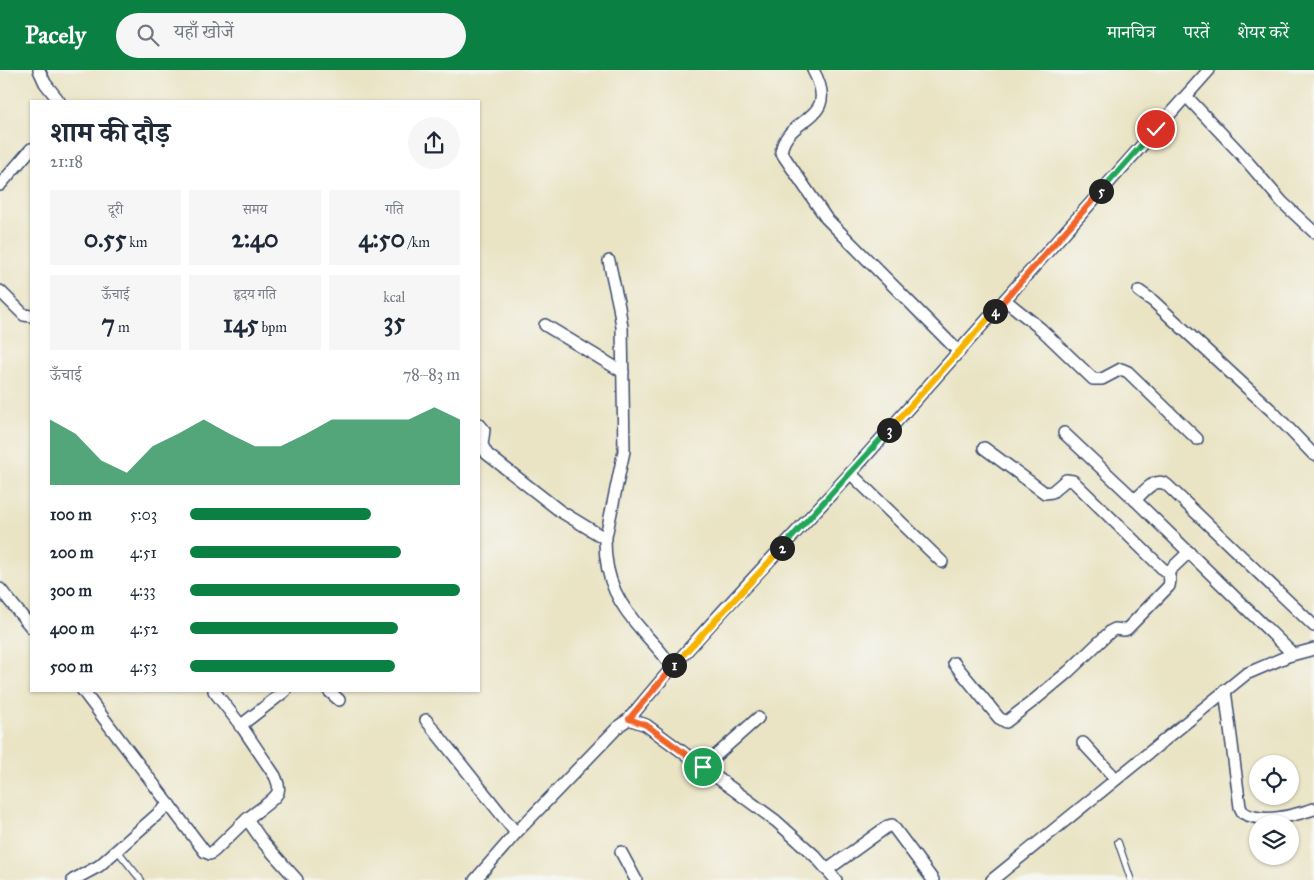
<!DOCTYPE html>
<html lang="hi">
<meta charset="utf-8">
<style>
body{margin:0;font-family:"IM FELL Great Primer","Noto Serif Devanagari",serif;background:#f6f6f7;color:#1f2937;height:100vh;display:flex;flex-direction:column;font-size:19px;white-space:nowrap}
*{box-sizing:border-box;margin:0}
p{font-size:16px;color:#747a83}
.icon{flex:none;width:28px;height:28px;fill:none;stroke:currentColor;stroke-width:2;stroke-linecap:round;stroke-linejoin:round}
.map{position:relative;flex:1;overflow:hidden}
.details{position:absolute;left:30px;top:30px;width:450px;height:592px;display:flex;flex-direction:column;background:#fff;border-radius:0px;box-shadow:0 1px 4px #0004}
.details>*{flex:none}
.buttons{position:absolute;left:1249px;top:685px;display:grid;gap:10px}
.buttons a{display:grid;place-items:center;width:50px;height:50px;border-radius:50%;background:#fff;box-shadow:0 1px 4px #0004;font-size:25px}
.pin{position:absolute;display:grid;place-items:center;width:42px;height:42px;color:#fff;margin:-21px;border:2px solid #fff;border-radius:50%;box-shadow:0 1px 5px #0007}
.km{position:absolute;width:25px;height:25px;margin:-12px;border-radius:50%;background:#222;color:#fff;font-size:14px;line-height:25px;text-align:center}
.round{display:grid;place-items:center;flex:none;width:52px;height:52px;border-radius:26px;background:#f6f6f7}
.summary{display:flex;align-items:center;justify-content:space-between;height:85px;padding:0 20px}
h1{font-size:28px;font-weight:700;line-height:38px}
.figures{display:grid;grid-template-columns:repeat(3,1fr);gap:8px;height:85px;padding:5px 20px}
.figures div{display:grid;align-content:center;border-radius:0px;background:#f6f6f7;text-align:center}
.figures b{font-size:25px;font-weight:700}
.figures small{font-size:14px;font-weight:400}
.figures p{font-size:14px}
.chart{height:140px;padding:10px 20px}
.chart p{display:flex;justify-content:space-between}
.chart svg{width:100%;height:90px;margin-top:5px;fill:#0b8043;opacity:.7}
ul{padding:0 20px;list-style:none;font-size:16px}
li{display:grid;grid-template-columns:80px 60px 1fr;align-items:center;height:38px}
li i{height:12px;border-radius:6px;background:#0b8043}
header{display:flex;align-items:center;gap:30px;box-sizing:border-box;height:70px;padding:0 25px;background:#0b8043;color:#fff}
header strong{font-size:24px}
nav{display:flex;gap:28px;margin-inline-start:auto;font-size:18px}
.search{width:350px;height:45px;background:#f6f6f7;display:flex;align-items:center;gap:12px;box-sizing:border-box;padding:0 18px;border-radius:28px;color:#747a83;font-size:19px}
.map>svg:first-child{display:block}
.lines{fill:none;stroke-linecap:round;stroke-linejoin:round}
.lane-casing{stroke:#3a4a6d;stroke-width:8}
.street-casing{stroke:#3a4a6d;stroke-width:14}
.lane{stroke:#fff;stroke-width:5.5}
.street{stroke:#fff;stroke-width:11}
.split-1-casing{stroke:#fff;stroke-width:10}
.split-2-casing{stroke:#fff;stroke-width:10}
.split-3-casing{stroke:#fff;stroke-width:10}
.split-4-casing{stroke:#fff;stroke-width:10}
.split-5-casing{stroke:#fff;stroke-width:10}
.split-6-casing{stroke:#fff;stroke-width:10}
.split-1{stroke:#f0652b;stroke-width:6}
.split-2{stroke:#f5b400;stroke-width:6}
.split-3{stroke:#22a559;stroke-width:6}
.split-4{stroke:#f5b400;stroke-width:6}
.split-5{stroke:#f0652b;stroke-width:6}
.split-6{stroke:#22a559;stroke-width:6}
</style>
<header>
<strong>Pacely</strong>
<div class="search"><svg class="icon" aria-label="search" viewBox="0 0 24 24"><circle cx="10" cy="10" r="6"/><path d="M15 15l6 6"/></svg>यहाँ खोजें</div>
<nav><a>मानचित्र</a><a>परतें</a><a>शेयर करें</a></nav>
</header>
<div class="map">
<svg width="1314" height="810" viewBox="0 0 1314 810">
<rect width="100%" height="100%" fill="#f6f6f2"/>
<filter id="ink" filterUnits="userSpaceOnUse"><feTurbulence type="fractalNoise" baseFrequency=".02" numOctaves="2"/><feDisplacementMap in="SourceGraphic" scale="10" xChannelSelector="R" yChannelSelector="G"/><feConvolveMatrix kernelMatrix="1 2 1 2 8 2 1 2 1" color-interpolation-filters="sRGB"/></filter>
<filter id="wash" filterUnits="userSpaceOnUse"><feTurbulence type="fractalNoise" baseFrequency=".0096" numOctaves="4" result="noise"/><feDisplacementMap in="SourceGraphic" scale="20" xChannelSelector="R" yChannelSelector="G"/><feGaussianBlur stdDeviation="1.12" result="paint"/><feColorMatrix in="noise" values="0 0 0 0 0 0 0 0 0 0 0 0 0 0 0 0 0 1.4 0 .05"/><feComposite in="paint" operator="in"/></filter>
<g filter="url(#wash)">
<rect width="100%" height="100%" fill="#eae4c5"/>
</g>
<g filter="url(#ink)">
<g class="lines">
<defs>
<g id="lane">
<polyline points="1118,772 1131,810"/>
<polyline points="117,780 141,810"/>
</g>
<g id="street">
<polyline points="39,0 45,13 59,31"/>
<path d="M813 0C842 53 787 44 781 82L826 148 959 282"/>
<polyline points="1186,26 1239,82 1282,132 1314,162"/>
<polyline points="0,115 31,79"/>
<path d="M609 191 619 237 622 257 624 381 605 471C605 511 619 535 645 564 654 575 665 584 671 597"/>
<polyline points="0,221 24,245 31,246"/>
<polyline points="1139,221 1153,231 1272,341 1314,385"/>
<polyline points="1005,230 1041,259 1093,309 1102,309 1121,299 1128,302 1197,369"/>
<polyline points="545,255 623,302"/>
<polyline points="479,354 484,360 482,375 487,384 560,441 606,469"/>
<polyline points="1064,363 1132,427 1293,584"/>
<polyline points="984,378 1045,423 1052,422 1066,410 1073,411 1165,501 1168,502 1189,482"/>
<polyline points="850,403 942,492"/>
<path d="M1135 430C1144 422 1155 406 1167 415L1314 556"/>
<polyline points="0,519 31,557"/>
<polyline points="954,593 999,648 1006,652 1032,632 1068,602 1111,561 1115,559 1124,560 1127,559 1169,516 1170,510 1168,502"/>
<path d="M1225 620 1240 737 1243 743C1264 754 1292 746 1314 739"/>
<polyline points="83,621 205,782 210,784 214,781 247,749 263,772 297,810"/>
<path d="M214 621 242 657 275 706C277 711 280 716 278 722 275 730 254 743 247 749"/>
<polyline points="329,621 339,630"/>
<path d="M629 649C700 561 781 480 857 396 975 264 1091 131 1209 0"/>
<polyline points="426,650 516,763"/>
<polyline points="240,656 285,621"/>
<polyline points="1083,673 1116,709"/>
<polyline points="703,697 758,648"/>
<polyline points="621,782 636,810"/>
<polyline points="827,800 888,756 892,755 933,810"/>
<polyline points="73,810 99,796 169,734"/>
<polyline points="475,810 516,763 620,655 629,649 646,655 776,751 815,786 836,810"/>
<polyline points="992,810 1246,604 1288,586 1314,579"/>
</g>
</defs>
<use href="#lane" class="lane-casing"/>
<use href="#street" class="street-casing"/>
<use href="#lane" class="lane"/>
<use href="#street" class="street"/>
</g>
</g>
<g class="lines" filter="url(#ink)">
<defs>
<polyline id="split-1" points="674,595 629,649 646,655 703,697"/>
<polyline id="split-2" points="674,595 782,478"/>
<polyline id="split-3" points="782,478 889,360"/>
<polyline id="split-4" points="889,360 995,241"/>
<polyline id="split-5" points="995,241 1101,121"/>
<polyline id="split-6" points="1101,121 1156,59"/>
</defs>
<use href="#split-1" class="split-1-casing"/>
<use href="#split-2" class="split-2-casing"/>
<use href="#split-3" class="split-3-casing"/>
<use href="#split-4" class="split-4-casing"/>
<use href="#split-5" class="split-5-casing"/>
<use href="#split-6" class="split-6-casing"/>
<use href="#split-1" class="split-1"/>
<use href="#split-2" class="split-2"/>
<use href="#split-3" class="split-3"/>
<use href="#split-4" class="split-4"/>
<use href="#split-5" class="split-5"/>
<use href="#split-6" class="split-6"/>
</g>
</svg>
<div class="buttons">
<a><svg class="icon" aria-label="locate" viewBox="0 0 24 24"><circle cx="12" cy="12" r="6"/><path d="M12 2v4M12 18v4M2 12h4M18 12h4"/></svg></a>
<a><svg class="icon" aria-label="layers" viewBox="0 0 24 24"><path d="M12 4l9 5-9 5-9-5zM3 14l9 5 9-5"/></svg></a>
</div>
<div class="pin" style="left:703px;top:697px;background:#1e9e55"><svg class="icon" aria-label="arrive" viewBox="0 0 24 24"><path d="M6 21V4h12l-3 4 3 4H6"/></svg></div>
<div class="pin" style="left:1156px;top:59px;background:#d93025"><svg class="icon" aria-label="check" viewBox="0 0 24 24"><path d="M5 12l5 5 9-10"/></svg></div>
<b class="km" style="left:674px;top:595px">1</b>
<b class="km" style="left:782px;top:478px">2</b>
<b class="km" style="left:889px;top:360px">3</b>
<b class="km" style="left:995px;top:241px">4</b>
<b class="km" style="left:1101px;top:121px">5</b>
<section class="details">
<div class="summary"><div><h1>शाम की दौड़</h1><p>21:18</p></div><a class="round"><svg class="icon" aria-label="share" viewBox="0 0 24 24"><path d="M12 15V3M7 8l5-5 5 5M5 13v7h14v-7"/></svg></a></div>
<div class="figures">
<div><p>दूरी</p><b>0.55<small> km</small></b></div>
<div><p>समय</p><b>2:40</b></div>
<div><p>गति</p><b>4:50<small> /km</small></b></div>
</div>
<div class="figures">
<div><p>ऊँचाई</p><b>7<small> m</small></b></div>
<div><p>हृदय गति</p><b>145<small> bpm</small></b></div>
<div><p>kcal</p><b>35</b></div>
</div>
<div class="chart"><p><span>ऊँचाई</span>78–83 m</p>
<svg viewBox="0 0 160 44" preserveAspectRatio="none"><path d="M0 44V12L10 19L20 32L30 38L40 25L50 19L60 12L70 19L80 25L90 25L100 19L110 12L120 12L130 12L140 12L150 6L160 12V44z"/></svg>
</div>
<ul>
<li><b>100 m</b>5:03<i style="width:67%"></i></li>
<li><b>200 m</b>4:51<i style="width:78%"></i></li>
<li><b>300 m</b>4:33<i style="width:100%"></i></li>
<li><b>400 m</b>4:52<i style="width:77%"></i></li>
<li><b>500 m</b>4:53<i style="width:76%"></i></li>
</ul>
</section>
</div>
